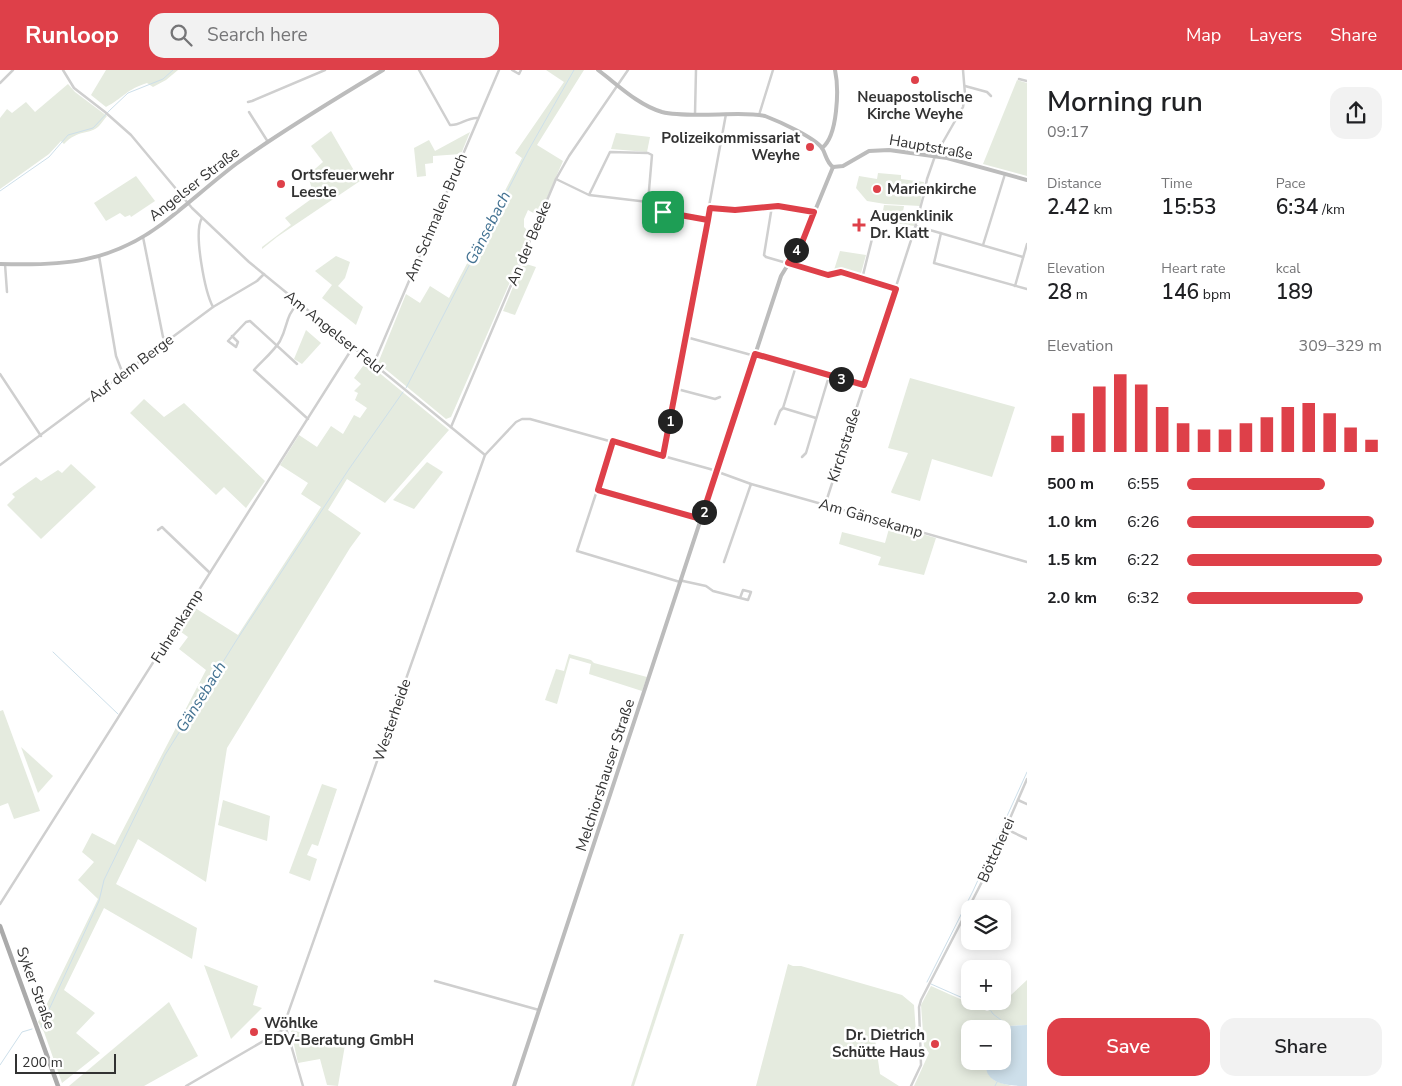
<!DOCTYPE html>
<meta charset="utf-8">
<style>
body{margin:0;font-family:"Nunito Sans",sans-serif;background:#f2f2f2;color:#202124;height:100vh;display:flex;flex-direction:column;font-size:19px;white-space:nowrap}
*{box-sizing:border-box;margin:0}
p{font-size:16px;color:#757577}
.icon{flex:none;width:28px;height:28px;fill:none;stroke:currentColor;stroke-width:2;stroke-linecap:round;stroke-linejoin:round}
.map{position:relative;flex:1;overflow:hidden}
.side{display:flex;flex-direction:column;background:#fff;width:375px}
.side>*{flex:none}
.buttons{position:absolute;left:961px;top:830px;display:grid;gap:10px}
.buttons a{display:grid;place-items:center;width:50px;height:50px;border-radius:10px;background:#fff;box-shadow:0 2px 12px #0003;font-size:25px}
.scale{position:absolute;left:15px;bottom:12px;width:101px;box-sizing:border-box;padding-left:5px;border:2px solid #323232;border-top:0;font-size:14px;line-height:18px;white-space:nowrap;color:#323232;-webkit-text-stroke:4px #fff;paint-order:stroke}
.pin{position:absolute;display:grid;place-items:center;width:42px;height:42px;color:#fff;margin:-21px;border-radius:10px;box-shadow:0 2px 8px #0006}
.km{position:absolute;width:25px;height:25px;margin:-12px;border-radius:50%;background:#222;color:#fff;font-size:14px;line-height:25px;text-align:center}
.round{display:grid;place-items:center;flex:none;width:52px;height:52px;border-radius:15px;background:#f2f2f2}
.summary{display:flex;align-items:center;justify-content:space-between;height:85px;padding:0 20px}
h1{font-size:28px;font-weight:600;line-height:38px}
.stats{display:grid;grid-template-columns:repeat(3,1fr);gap:8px;height:85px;padding:5px 20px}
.stats div{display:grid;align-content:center}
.stats b{font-size:21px;font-weight:600}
.stats small{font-size:14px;font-weight:400}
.stats p{font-size:14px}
.chart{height:140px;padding:10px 20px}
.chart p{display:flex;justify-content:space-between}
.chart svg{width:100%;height:90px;margin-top:5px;stroke:#de4049;stroke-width:6}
.primary-button{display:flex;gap:10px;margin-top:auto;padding:10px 20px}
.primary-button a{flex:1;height:58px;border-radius:15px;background:#de4049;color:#fff;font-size:20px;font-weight:600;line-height:58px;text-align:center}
.primary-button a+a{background:#f2f2f2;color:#202124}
ul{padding:0 20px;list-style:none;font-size:16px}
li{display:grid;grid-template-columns:80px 60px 1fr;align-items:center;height:38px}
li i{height:12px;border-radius:6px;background:#de4049}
header{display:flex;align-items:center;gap:30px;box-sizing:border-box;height:70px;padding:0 25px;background:#de4049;color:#fff}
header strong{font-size:24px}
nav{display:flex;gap:28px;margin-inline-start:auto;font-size:18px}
.search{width:350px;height:45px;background:#f2f2f2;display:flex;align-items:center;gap:12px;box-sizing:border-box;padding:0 18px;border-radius:15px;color:#757577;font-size:19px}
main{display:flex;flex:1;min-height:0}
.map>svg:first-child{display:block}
.green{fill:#e5ebdf}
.water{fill:#cddfea}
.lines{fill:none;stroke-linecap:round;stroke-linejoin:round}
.stream{stroke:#cddfea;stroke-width:1}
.street{stroke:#cfcfcf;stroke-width:2.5}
.secondary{stroke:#bcbcbc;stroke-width:4}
.primary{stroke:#aaa;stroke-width:4.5}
.route-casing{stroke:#fff;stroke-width:10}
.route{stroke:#de4049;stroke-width:6}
.poi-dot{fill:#de4049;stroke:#fff;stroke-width:2}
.labels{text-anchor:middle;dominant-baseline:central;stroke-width:5;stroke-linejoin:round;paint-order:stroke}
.poi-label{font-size:15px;font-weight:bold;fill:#323232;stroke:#fff;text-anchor:start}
.street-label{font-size:15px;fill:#323232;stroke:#fff}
.water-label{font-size:16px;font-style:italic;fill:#437292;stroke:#fff}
</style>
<header>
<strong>Runloop</strong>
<div class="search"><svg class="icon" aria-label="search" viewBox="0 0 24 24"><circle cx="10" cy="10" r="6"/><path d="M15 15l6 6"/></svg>Search here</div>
<nav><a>Map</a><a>Layers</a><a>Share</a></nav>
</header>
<main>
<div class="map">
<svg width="1027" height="1016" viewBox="0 0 1027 1016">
<rect width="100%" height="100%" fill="#fff"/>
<g class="green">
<path d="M106 0H178L166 10 153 17 147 13C127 19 123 28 106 37L91 25Z"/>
<polygon points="546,0 584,0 537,75 563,91 539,146 528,140 524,149 524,157 531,164 451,347 446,349 378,293 406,224 420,233 430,216 449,228 522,88 515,83 564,12"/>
<polygon points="1017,10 1027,13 1027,106 983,94"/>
<path d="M68 14 75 22 107 46C104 49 102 53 99 56 90 65 78 59 64 74L61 71 49 84 0 119V48L7 39 12 43 26 32 35 42Z"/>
<polygon points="331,61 360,111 277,167 262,179 262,177 291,155 285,148 314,127 308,105 323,92 311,76"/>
<polygon points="470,62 461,84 433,86 433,93 425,94 426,106 417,107 414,78 429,70 435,81"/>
<polygon points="616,63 650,67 647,82 611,79"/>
<polygon points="878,103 901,105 901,109 924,112 920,136 885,134 867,131 856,118 859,106 877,109"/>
<polygon points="136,106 155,131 131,147 130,145 125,147 120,143 106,151 94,133"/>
<polygon points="884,135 904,136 902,147 916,151 914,156 881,151"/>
<polygon points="840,181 866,185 860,207 834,200"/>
<polygon points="336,186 350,192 345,208 338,216 363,237 356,255 322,228 332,215 315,201"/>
<polygon points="523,193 536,197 515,245 503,241"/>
<polygon points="306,260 321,273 302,294 294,289"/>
<polygon points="366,292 449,360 385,433 347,409 328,440 361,463 350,478 227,678 206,812 138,769 116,814 197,858 192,889 104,838 64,920 95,943 76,963 100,983 62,1013 44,962 38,952 98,829 78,810 94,792 82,782 92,763 115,775 206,600 179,579 188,567 177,559 192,536 238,565 321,437 301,424 308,413 280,395 299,365 317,377 331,356 343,364 354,345 360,348 367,338 355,330 358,323 354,321 361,314 354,308"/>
<polygon points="910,308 1015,337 992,407 932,389 920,431 892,423 891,422 908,383 888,378"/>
<polygon points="144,329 164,347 184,333 265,411 246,438 224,417 216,425 130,343"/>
<polygon points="427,392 443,402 414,439 393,430"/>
<polygon points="71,394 96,417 41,469 7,435 15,427 12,424 36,407 41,411 58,400 62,403"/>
<polygon points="890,455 936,468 924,505 878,495 881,487 839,474 842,462 885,473"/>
<polygon points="569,584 591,590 594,593 647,607 642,621 589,604 591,594 570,588 557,634 545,630 556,599 564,601"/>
<polygon points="3,640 40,741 14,749 8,733 0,736 0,641"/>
<polygon points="21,677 53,706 38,723"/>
<polygon points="322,714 337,719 318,776 312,774 307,785 317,789 310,811 289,803"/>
<polygon points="223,730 270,746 267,771 218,755"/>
<polygon points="680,864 684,864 634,1016 631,1016"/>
<polygon points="788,894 793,896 801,896 902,925 914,935 916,963 875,969 880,1004 899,1016 756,1016"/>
<polygon points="204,895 258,916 253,935 262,938 231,969"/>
<path d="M1027 910V955L1009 956 1003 961 1002 959H970V991H986C989 1011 993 1011 1012 1016H914L929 983 924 976 921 935 931 916 987 941 998 937Z"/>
<polygon points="169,932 198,986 144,1016 69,1016"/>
<polygon points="292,960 345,975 338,1016 327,1015 320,989 298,993 291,961"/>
</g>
<path class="water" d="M1027 955V1016C1015 1016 995 1016 988 1004 986 1001 986 995 986 991H1002L1003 961 1009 956Z"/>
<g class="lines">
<g class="stream">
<polyline points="0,121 49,87 68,65 93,58 110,40 128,23 163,9 173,0"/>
<polyline points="406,318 528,81 574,0"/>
<polyline points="53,582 118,644"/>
<polyline points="927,912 973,821 1027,702"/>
<polyline points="931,914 990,940"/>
<polyline points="991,941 993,944 1009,956"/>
<polyline points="41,957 99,831 104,810 165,685 236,571 349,399 403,322"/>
<polyline points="0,995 22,962 32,959"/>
<polyline points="995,1016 997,1012"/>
</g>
<g class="street">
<polyline points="63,0 74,18 105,42 131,65 192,138 249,192 485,385"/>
<path d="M419 0 450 55C460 56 467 47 478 48"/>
<polyline points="512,0 519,4 521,0"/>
<polyline points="1019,9 1027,11"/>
<polyline points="0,13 13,0"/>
<polyline points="965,16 987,22 991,26"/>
<polyline points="888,26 965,24"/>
<polyline points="248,32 252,31 325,0"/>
<polyline points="249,42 268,72"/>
<polyline points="695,44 696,0"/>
<polyline points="759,45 773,0"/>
<polyline points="723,68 774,71"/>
<polyline points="556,109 589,125 648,132 652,85 648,83 610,82 589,125"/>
<polyline points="772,136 764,185 766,187 828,205 842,202 896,219"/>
<polyline points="710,138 735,140 772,136 814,142"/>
<polyline points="669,143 668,145 664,145 665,138 668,138 669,143 708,150"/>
<path d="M202 148C193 162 205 222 213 237"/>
<polyline points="916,156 1023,187"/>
<polyline points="941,163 934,193 1027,219"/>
<polyline points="143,167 163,267 167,271"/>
<polyline points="983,175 1005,104"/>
<polyline points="99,186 116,286 123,304"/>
<polyline points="5,194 7,222"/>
<polyline points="862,209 873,165"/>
<polyline points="1015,216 1027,174"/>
<path d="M299 232C284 248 289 254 280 271 274 281 262 291 254 300L308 349"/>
<polyline points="232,266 238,272 236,277 228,271 246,252 250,251 297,294"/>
<polyline points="686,267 755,286"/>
<polyline points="755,285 864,315"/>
<polyline points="374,293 499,0"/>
<polyline points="796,296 783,338 816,348"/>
<polyline points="0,304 41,366"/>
<polyline points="677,319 715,329 720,327"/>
<polyline points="775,354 780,341 783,338"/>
<polyline points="451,357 556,109 569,86 628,0"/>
<polyline points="613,372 577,481 680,512"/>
<polyline points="663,386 726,44"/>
<polyline points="802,387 806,383 829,306"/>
<polyline points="0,395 213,237 257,211 264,204"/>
<polyline points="598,419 701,449"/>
<polyline points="825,435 914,161 924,124 927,109 935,86 963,37 965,24 963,0"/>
<polyline points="158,460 162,457 165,460 210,503"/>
<polyline points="724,492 751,414"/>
<polyline points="681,509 683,511 706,516 713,521 748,530 751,522 743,520 740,528"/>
<polyline points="1018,730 1027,734"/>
<polyline points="1006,759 1027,769"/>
<polyline points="0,834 353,277"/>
<polyline points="435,911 539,940"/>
<polyline points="186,1016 286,958"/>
<polyline points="303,1016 286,958 286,949 485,385 516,352 522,349 530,349 710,399 751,414 1027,492"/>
<polyline points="911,1016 921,995 919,937 921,930 985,806 1027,709"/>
</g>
<g class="secondary">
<path d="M598 0C618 15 638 35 662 42 682 47 716 44 738 44 747 44 756 44 765 46 778 51 814 67 822 78 826 84 826 92 833 97"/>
<path d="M822 78C838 66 839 18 835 0"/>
<polyline points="833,97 843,96 869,81 889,80 947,88 1027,110"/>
<path d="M0 194C62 196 110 193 162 154 187 135 211 113 236 94 283 60 334 30 383 0"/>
<polyline points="514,1016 781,206 803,170 833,97"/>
</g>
<polyline class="primary" points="0,856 58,1016"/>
</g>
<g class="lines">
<defs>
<polyline id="route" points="663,142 666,146 669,143 708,150 663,386 613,371 598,420 701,449 755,284 864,315 896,219 841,202 828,205 788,193 803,170 814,142 778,136 735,140 710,138 708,150 669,143 669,139 666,138 664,139 663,142"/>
</defs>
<use href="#route" class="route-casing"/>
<use href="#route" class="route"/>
</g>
<g class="poi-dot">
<circle cx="915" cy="10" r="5"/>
<circle cx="810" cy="77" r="5"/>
<circle cx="281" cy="114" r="5"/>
<circle cx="877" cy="119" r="5"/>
<path d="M856.5 147.5h5v5h5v5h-5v5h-5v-5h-5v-5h5z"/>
<circle cx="254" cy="962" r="5"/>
<circle cx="935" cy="974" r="5"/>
</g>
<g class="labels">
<g class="poi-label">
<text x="915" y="27" text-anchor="middle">Neuapostolische<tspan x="915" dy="17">Kirche Weyhe</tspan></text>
<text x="800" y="68" text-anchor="end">Polizeikommissariat<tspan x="800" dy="17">Weyhe</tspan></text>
<text x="291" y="105">Ortsfeuerwehr<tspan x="291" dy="17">Leeste</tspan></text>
<text x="887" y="119">Marienkirche</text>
<text x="870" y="146">Augenklinik<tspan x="870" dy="17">Dr. Klatt</tspan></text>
<text x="264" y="953">Wöhlke<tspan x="264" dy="17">EDV-Beratung GmbH</tspan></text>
<text x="925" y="965" text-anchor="end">Dr. Dietrich<tspan x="925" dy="17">Schütte Haus</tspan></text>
</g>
<g class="street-label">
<text transform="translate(931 77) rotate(10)">Hauptstraße</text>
<text transform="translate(194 114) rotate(-38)">Angelser Straße</text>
<text transform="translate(436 147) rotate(-67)">Am Schmalen Bruch</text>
<text transform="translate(529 173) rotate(-67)">An der Beeke</text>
<text transform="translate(334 262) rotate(39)">Am Angelser Feld</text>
<text transform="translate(131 298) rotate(-37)">Auf dem Berge</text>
<text transform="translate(844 375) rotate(-72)">Kirchstraße</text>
<text transform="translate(871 448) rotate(16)">Am Gänsekamp</text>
<text transform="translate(177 556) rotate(-58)">Fuhrenkamp</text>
<text transform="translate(392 650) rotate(-71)">Westerheide</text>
<text transform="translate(605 705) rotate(-72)">Melchiorshauser Straße</text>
<text transform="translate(996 780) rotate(-66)">Böttcherei</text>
<text transform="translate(36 918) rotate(70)">Syker Straße</text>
</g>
<g class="water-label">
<text transform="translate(488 158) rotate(-63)">Gänsebach</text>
<text transform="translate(201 627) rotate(-58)">Gänsebach</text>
</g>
</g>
</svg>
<div class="buttons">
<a><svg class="icon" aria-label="layers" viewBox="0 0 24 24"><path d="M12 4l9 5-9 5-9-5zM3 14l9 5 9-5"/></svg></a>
<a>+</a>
<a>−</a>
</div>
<div class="scale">200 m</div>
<div class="pin" style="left:663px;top:142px;background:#1e9e55"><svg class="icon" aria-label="arrive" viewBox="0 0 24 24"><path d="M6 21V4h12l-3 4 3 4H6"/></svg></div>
<b class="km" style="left:670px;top:351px">1</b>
<b class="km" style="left:704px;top:442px">2</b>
<b class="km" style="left:841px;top:309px">3</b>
<b class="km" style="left:796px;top:180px">4</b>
</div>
<section class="side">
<div class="summary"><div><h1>Morning run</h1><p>09:17</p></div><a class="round"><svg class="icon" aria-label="share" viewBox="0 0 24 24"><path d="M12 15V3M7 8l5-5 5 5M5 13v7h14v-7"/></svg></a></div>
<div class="stats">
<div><p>Distance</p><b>2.42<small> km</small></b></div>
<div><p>Time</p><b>15:53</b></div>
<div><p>Pace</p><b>6:34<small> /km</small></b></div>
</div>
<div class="stats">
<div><p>Elevation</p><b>28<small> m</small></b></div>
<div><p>Heart rate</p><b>146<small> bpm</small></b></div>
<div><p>kcal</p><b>189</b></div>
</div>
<div class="chart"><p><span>Elevation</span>309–329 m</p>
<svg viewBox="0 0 160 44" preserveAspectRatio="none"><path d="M5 44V36M15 44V25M25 44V12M35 44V6M45 44V11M55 44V22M65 44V30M75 44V33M85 44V33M95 44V30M105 44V27M115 44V22M125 44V20M135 44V25M145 44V32M155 44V38"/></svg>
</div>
<ul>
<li><b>500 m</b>6:55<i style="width:71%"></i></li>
<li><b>1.0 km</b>6:26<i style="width:96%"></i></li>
<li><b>1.5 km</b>6:22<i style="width:100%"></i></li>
<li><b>2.0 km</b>6:32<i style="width:90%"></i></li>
</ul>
<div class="primary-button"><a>Save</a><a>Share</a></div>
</section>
</main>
